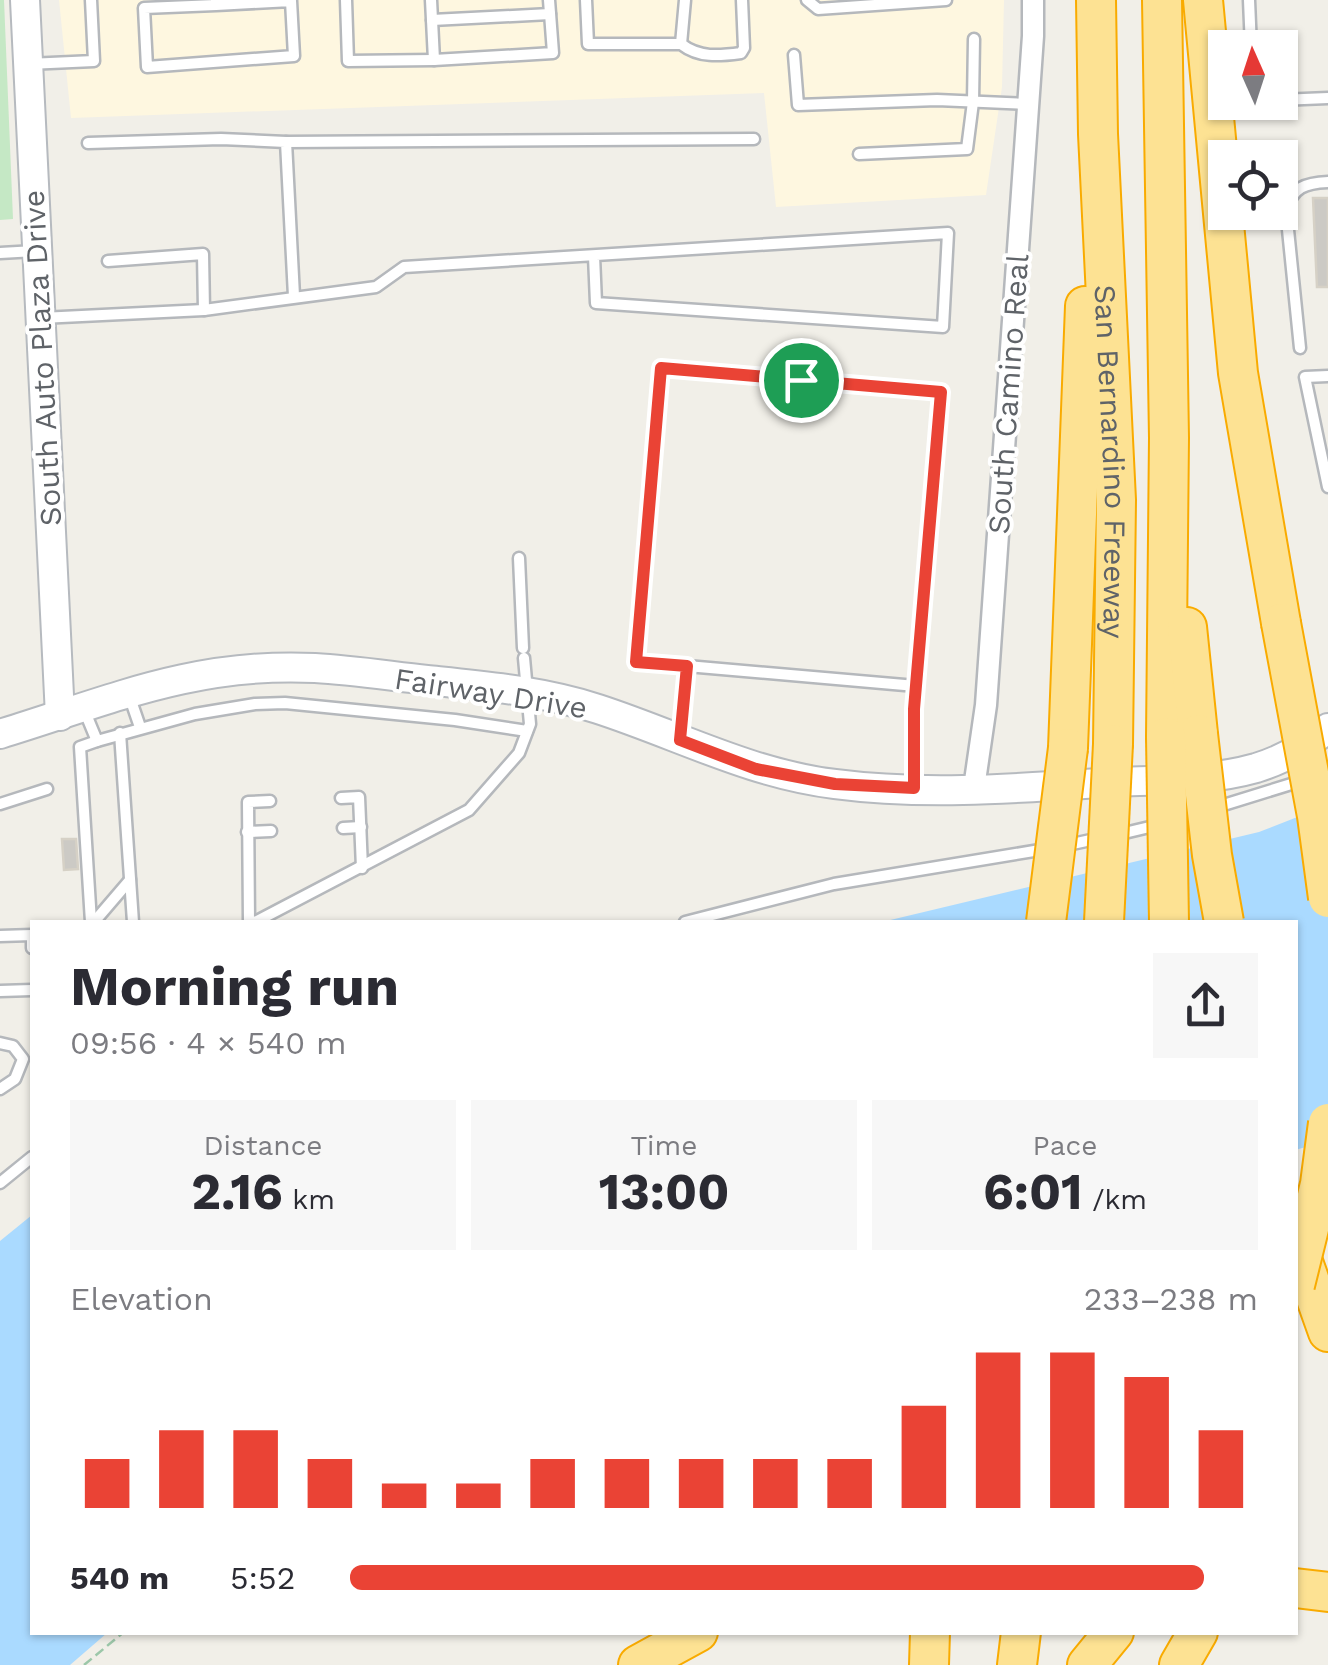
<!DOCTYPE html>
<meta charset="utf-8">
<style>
body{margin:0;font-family:"Work Sans",sans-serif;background:#f7f7f7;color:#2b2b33;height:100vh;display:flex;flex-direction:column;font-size:38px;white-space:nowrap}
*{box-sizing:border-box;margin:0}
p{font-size:32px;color:#7c7c81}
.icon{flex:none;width:55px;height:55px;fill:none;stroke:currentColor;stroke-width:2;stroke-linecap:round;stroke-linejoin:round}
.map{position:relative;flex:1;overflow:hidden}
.drawer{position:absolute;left:30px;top:920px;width:1268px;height:715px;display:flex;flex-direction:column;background:#fff;border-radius:0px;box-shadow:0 2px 8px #0004}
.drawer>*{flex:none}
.needle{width:65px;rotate:357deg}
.controls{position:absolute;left:1208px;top:30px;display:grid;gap:20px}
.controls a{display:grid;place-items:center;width:90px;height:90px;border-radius:0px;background:#fff;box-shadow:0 2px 8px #0004;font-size:50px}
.pin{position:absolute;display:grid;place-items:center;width:85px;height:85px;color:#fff;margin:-42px;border:5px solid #fff;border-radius:50%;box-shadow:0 2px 10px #0007}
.round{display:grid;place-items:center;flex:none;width:105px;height:105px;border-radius:0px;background:#f7f7f7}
.overview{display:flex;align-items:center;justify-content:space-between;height:170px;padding:0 40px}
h1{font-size:55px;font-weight:700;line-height:75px}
.figures{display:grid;grid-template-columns:repeat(3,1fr);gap:15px;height:170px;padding:10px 40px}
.figures div{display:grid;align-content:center;border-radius:0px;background:#f7f7f7;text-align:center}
.figures b{font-size:50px;font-weight:700}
.figures small{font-size:28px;font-weight:400}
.figures p{font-size:28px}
.chart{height:280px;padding:20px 40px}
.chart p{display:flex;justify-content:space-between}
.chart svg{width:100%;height:180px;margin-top:10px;stroke:#ea4335;stroke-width:6}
ul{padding:0 40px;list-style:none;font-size:32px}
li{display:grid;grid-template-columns:160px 120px 1fr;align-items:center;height:75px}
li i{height:25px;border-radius:12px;background:#ea4335}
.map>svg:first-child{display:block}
.commercial{fill:#fef7e0}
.green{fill:#c5e8c5}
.water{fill:#aadaff}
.building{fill:#cccac5;stroke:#d6d1c6;stroke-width:2.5}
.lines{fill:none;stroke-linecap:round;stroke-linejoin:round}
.lane-casing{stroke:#b5b8bc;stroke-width:15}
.street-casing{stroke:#b5b8bc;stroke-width:25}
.secondary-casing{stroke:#b6babf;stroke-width:32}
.highway-casing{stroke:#f9ab00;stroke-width:42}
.path{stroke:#9cc7a9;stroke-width:2.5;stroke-dasharray:10 5;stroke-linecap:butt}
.lane{stroke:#fff;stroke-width:10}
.street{stroke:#fff;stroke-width:20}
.secondary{stroke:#fff;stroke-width:28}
.highway{stroke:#fde293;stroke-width:38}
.highway-bridge-casing{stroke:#f9ab00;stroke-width:42;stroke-linecap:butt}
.highway-bridge{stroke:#fde293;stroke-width:38}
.route-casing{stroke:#fff;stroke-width:20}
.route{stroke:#ea4335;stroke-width:12}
.labels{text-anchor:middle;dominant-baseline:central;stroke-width:8;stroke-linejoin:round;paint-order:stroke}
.street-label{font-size:30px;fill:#5f6368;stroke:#fff}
</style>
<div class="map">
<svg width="1328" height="1665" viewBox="0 0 1328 1665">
<rect width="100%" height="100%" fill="#f1efe8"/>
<polygon class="commercial" points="59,0 1004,0 1002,87 986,195 776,207 764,93 71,118"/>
<polygon class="green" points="0,0 4,0 13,219 0,220"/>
<g class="water">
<polygon points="1328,805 1328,1141 1295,1150 1295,922 882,922 1259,832"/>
<polygon points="32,1215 32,1632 107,1633 70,1665 0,1665 0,1241"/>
</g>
<g class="building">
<polygon points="1313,198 1328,198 1328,287 1317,287"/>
<polygon points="62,839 76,839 78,869 64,870"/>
</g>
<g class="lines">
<defs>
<g id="lane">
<polyline points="216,0 216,5 291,1 294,56 147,67 144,8 216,5"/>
<polyline points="346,0 348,61 434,60"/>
<polyline points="431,0 434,60 553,53 549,0"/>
<path d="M586 0 588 44H681C699 58 719 56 741 53L744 48 742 0"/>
<polyline points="807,0 818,9 946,0"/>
<polyline points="1249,0 1251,48"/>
<polyline points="432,20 550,14"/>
<polyline points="681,44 685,0"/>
<polyline points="794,55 798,105 937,100 1027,104"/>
<polyline points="28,64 94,61 91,0"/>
<polyline points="1280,100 1328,98"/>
<polyline points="286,142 754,139"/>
<polyline points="88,143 221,139 286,142 294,296"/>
<polyline points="859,154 967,149 973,102 974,39"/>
<polyline points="0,253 35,251"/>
<polyline points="108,261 203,254 204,310"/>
<polyline points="41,318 204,310 376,287 404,267 948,233 943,327 596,303 594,256"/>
<path d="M1300 348 1286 210C1293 187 1305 183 1328 182"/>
<polyline points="1328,376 1305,377 1328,487"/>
<polyline points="519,558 523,648"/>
<polyline points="687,666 916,686"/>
<polyline points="129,695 140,727"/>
<polyline points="85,712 97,741 195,714 255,704 285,703 455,720 527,731"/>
<polyline points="120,733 133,922"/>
<polyline points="680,739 687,666 636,662 661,368 941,392 914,709 914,788"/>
<polyline points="341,798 359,797 362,868"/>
<polyline points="0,804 47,789"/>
<polyline points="1175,820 1301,781"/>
<polyline points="343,828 361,827"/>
<polyline points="247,832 271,831"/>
<polyline points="1116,835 1158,825"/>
<polyline points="1063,846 1100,838"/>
<polyline points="91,922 80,747 97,741"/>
<polyline points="94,922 130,880"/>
<polyline points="249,922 248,802 270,801"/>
<polyline points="255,922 469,810 519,753 530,724 524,658"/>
<polyline points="685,922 834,884 1046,849"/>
<polyline points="0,936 32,935 32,948"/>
<polyline points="0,991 32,990"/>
<polyline points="0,1043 13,1046 23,1059 15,1079 0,1089"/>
<polyline points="0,1183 32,1157"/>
</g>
<polyline id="street" points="974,788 986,705 1033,36 1033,0"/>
<g id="secondary">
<polyline points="25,0 60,716"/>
<path d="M0 734C111 700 195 662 315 668 352 670 390 676 427 680 485 686 543 691 598 709 678 735 751 774 835 784 926 796 1022 788 1114 782 1161 780 1210 781 1256 768 1282 760 1307 746 1328 728"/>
</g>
<g id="highway">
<path id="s1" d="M1096 0 1098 134 1116 500 1113 744"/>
<polyline points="1162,0 1169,438 1166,737"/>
<polyline points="1203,0 1238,373 1281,623"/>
<polyline points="1187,627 1198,734"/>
<polyline points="1068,748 1085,306"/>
<polyline points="1297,1245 1328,1332"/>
<polyline points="1295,1588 1328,1592"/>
<polyline points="638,1665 698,1632"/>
<polyline points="929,1665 930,1632"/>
<polyline points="1017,1665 1021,1632"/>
<polyline points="1087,1665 1114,1632"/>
<polyline points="1179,1665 1198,1632"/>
</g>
</defs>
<use href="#lane" class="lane-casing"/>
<use href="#street" class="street-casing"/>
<use href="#secondary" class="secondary-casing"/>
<use href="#highway" class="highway-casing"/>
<polyline class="path" points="84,1665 124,1632"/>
<use href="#lane" class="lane"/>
<use href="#street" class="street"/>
<use href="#secondary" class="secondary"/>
<use href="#highway" class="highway"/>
<defs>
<g id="highway-bridge">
<polyline points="1281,623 1317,816 1328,898"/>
<polyline points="1198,734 1212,855 1224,922"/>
<polyline points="1166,737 1169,922"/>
<polyline points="1046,922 1068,748"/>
<polyline points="1104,922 1113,744"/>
<polyline points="1295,1285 1320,1184 1328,1123"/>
</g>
</defs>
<use href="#highway-bridge" class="highway-bridge-casing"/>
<use href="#highway-bridge" class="highway-bridge"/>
</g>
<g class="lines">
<defs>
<polygon id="route" points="661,368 941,392 914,709 914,788 835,784 756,769 680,740 687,666 636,662"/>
</defs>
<use href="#route" class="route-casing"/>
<use href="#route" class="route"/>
</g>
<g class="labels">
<g class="street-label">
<text transform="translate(42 358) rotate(-93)">South Auto Plaza Drive</text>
<text transform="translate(1008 394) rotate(-86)">South Camino Real</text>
<text stroke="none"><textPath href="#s1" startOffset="462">San Bernardino Freeway</textPath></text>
<text transform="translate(491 693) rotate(9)">Fairway Drive</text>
</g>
</g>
</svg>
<div class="controls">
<a><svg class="needle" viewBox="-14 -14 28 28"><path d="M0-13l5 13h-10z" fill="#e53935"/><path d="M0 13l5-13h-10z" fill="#7c7c81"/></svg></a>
<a><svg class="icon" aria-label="locate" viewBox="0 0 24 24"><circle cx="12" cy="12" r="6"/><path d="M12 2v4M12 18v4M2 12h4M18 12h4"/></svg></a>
</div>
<div class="pin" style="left:801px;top:380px;background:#1e9e55"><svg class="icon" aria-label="arrive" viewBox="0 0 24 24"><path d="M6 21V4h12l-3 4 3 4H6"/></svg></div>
<section class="drawer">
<div class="overview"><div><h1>Morning run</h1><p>09:56 · 4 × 540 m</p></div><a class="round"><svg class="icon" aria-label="share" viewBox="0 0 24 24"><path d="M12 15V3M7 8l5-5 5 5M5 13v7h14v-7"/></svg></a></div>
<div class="figures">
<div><p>Distance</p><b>2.16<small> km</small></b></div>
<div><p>Time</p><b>13:00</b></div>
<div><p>Pace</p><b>6:01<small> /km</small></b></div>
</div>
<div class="chart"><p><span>Elevation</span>233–238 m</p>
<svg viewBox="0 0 160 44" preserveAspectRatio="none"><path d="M5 44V32M15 44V25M25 44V25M35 44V32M45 44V38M55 44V38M65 44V32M75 44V32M85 44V32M95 44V32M105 44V32M115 44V19M125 44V6M135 44V6M145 44V12M155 44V25"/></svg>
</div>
<ul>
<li><b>540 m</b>5:52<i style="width:94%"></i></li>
</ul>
</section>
</div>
